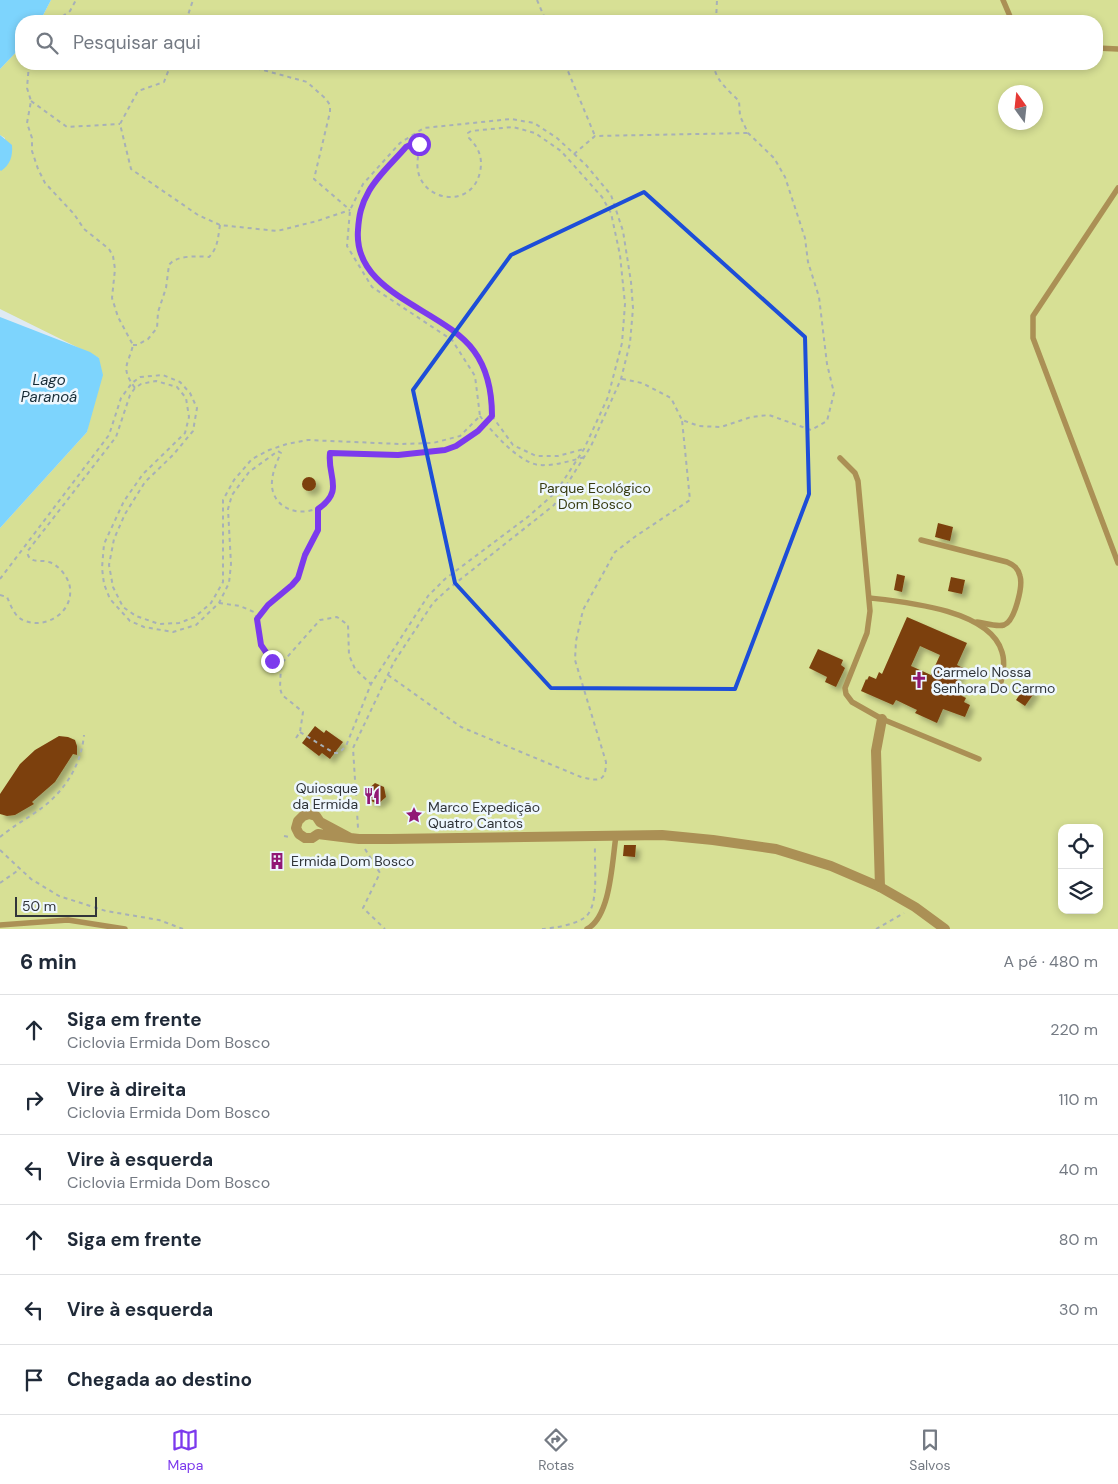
<!DOCTYPE html>
<html lang="pt">
<head>
<meta charset="utf-8">
<style>
	body { margin:0; font-family:"DM Sans",sans-serif; background:#f6f6f7; color:#1f2937 }
	.controls { position:absolute; right:15px; bottom:15px; display:grid; overflow:hidden; border-radius:10px; box-shadow:0 2px 8px #0003 }
	.controls button { width:45px; height:45px; display:grid; place-items:center; padding:0; border:0; border-bottom:1px solid #e0e1e3; background:#fff; color:#1f2937; font:25px sans-serif }
	.compass { position:absolute; left:998px; top:85px; width:45px; height:45px; border-radius:50%; background:#fff; box-shadow:0 2px 8px #0003; rotate:345deg }
	.scale { position:absolute; left:15px; bottom:12px; width:82px; box-sizing:border-box; padding-left:5px; border:2px solid #313539; border-top:0; font-size:14px; line-height:18px; white-space:nowrap; color:#313539; -webkit-text-stroke:4px #eef7fe; paint-order:stroke }
	.stop { position:absolute; width:15px; height:15px; margin:-11px; border:4px solid #7c3aed; border-radius:50%; background:#fff }
	.stop.end { background:#7c3aed; border-color:#fff; box-shadow:0 1px 5px #0008 }
	.list { margin:0; padding:0; list-style:none }
	h2 { display:flex; justify-content:space-between; align-items:center; height:65px; margin:0; padding:0 20px; font-size:21px }
	h2 small { font-size:16px; font-weight:400; color:#747a83 }
	.list li { display:grid; grid-template-columns:32px 1fr auto; gap:15px; align-items:center; box-sizing:border-box; height:70px; padding:0 20px; border-top:1px solid #e0e1e3 }
	.list b { display:block; font-size:19px; white-space:nowrap }
	.list p { margin:0; font-size:16px; white-space:nowrap; color:#747a83 }
	.list em { font-size:16px; font-style:normal; color:#747a83 }
	.icon { flex:none; width:28px; height:28px; fill:none; stroke:currentColor; stroke-width:2; stroke-linecap:round; stroke-linejoin:round }
	.map { position:relative; flex:none; width:1118px; height:929px; overflow:hidden }
	.search { position:absolute; background:#fff; box-shadow:0 2px 8px #0003; left:15px; right:15px; top:15px; height:55px; display:flex; align-items:center; gap:12px; box-sizing:border-box; padding:0 18px; border-radius:20px; color:#747a83; font-size:19px }
	.sheet { height:485px; background:#fff }
	nav { display:flex; justify-content:space-around; align-items:center; box-sizing:border-box; height:70px; border-top:1px solid #e0e1e3; background:#fff; font-size:14px; color:#747a83 }
	nav a { display:grid; justify-items:center; gap:2px }
	nav .on { color:#7c3aed }
	.map>svg:first-child { display:block }
	.green { fill:#d7e095; fill-rule:evenodd }
	.water { fill:#7dd4fd }
	.building { fill:#7b400c; fill-rule:evenodd; filter:url(#shadow) }
	.lines { fill:none; stroke-linecap:round; stroke-linejoin:round }
	.path { stroke:#a7b0b7; stroke-width:2; stroke-dasharray:4 4; stroke-linecap:butt }
	.lane { stroke:#ab9055; stroke-width:5.5 }
	.street { stroke:#ab9055; stroke-width:10 }
	.route { stroke:#7c3aed; stroke-width:6 }
	.marked { fill:none; stroke:#1d4ed8; stroke-width:4; stroke-linejoin:round }
	.labels { text-anchor:middle; stroke-width:5; stroke-linejoin:round; paint-order:stroke }
	.park-label { font-size:14px; fill:#373b10; stroke:#eef7fe }
	.poi-label { font-size:14px; fill:#313539; stroke:#eef7fe; text-anchor:start }
	.water-label { font-size:15px; font-style:italic; fill:#182c36; stroke:#eef7fe }
</style>
</head>
<body>
<div class="map">
<svg width="1118" height="929" viewBox="0 0 1118 929">
	<defs>
		<filter id="shadow"><feDropShadow dx="4.5" dy="4.5" stdDeviation="2.5" flood-color="#0004"/></filter>
	</defs>
	<rect width="100%" height="100%" fill="#dfeaf3"/>
	<path class="green" d="M51 0H1118V929H0V528L87 432 99 358 0 309V170H1L5 138 0 135V69L21 47V64H1097V21H40ZM1006 92H1036V122H1006ZM1062 828H1099V910H1062Z"/>
	<g class="water">
		<polygon points="0,0 51,0 40,21 21,21 21,47 0,69"/>
		<path d="M0 135 12 145C13 156 10 165 1 171L0 170Z"/>
		<polygon points="0,317 90,352 99,358 103,375 87,432 0,528"/>
	</g>
	<g class="building">
		<circle cx="309" cy="484" r="7"/>
		<polygon points="938,523 953,527 950,541 935,537"/>
		<polygon points="897,574 905,576 902,592 894,590"/>
		<polygon points="951,577 965,580 962,594 948,591"/>
		<path d="M907 617 967 643 957 665 963 668 956 684 962 687 958 694 966 698 964 702 970 705 965 717 943 709 937 723 915 713 917 710 896 700 893 705 861 691 866 679 867 680 869 676 876 679 879 672 882 674ZM920 646 940 655 931 675 911 666Z"/>
		<polygon points="818,649 843,660 841,665 845,668 836,687 825,682 827,677 809,668"/>
		<polygon points="1026,685 1035,692 1025,706 1016,700"/>
		<polygon points="315,726 324,733 326,730 343,742 330,759 322,753 319,756 302,743"/>
		<polygon points="59,736 68,737 75,740 77,746 77,755 73,754 55,782 32,802 34,804 15,815 7,816 0,814 0,794 20,764 35,750"/>
		<polygon points="375,783 384,787 386,797 378,804 369,800 367,790"/>
		<polygon points="624,845 636,845 635,857 623,856"/>
	</g>
	<g class="lines">
		<g class="path">
			<polyline points="537,0 546,21"/>
			<polyline points="56,21 70,11 76,0"/>
			<polyline points="186,21 193,0"/>
			<polyline points="716,21 717,0"/>
			<path d="M29 64 27 88 31 101 27 123 32 138V151L38 169 45 183 74 214 84 229 109 249 113 256 115 269 112 298 118 317 133 345C128 366 120 367 135 388"/>
			<polyline points="171,64 164,82 138,91 120,124 131,169 198,215 220,225 277,231 317,221 350,210"/>
			<polyline points="241,64 307,82 326,99 330,105 330,112 314,179 350,210"/>
			<polyline points="565,64 595,136"/>
			<polyline points="31,101 67,127 120,124"/>
			<polyline points="574,154 595,136 748,133"/>
			<path d="M133 345H137L148 339 157 328 158 312 166 288 169 265C176 255 198 256 209 257 218 248 218 237 220 225"/>
			<path d="M622 379 642 383 671 398 682 420 699 426 721 427 751 417 769 415 811 430 827 421 834 393 827 364 819 297 808 262 805 238 785 177 774 158 748 133 740 116 739 101C729 91 714 79 714 64"/>
			<path d="M480 416C491 431 519 463 539 465 554 466 570 461 585 457"/>
			<polyline points="492,416 513,445 536,456 558,456 584,449"/>
			<polyline points="0,579 109,435 121,398 132,383 140,377 163,375 180,382 190,393 197,408 193,431 173,455 145,482 125,514 114,539 109,565 113,587 123,607 136,616 159,624 179,623 195,617 211,603 223,582 223,500 234,480 252,459 269,450 287,444 308,440 400,444 433,443 460,436 480,416 475,376 452,340 372,287 347,246 350,210 363,184 400,143 424,128 511,119 534,123 557,138 586,165 611,195 623,231 631,282 633,308 630,343 621,379 591,446 554,505 447,590 433,603 394,662 353,748 358,828"/>
			<path d="M0 595 7 597C11 606 15 618 25 621 47 629 73 612 70 588 69 578 59 565 49 562 40 559 30 565 27 552L116 437 130 395 135 388 141 384 156 381 177 387 186 398 189 417 185 433 143 474 124 501 104 544 102 568 104 584 110 599 130 621 144 627 173 632 196 625 219 603 229 583 231 564 228 509 232 495 249 472 278 451 281 453C276 463 271 476 272 487 276 518 322 520 333 491 337 480 328 464 330 453L333 452C355 457 437 456 457 446 471 438 481 428 492 416 492 393 488 370 474 351 443 308 353 295 358 230 359 215 361 204 369 191 378 175 394 161 406 147L414 143 419 144 421 147C401 197 470 217 480 172 483 158 479 148 469 138L468 133 471 131 513 127 535 133 561 151 602 197 611 213 620 255 625 304 622 343 608 397 584 449 556 492 529 516 445 579 428 596 371 684 346 746 339 753H334L300 732"/>
			<polyline points="219,603 240,606 254,612 257,618 261,645 272,661 281,664"/>
			<polyline points="257,619 268,605 292,585 298,578 305,555 318,530 317,509"/>
			<path d="M388 675 461 727 581 777C598 781 606 783 606 762L575 660 576 641 583 610 615 552 636 536 690 500 682 420"/>
			<polyline points="296,738 300,732 303,712 282,695 280,688 281,664 320,620 337,617 348,625 349,655 355,669 371,684"/>
			<polyline points="284,836 290,837"/>
			<path d="M0 837C12 827 26 819 39 810 64 792 81 766 84 735"/>
			<polyline points="365,849 380,873 363,908 385,929"/>
			<polyline points="0,850 31,879 59,896 106,911 159,920 183,929"/>
			<polyline points="0,883 20,869"/>
			<path d="M542 929C554 928 574 925 584 918 600 908 594 865 595 847"/>
			<polyline points="876,929 904,913"/>
		</g>
		<g class="lane">
			<polyline points="1003,0 1012,21"/>
			<polyline points="1097,48 1118,49"/>
			<polyline points="1118,188 1033,316 1033,338 1118,563"/>
			<polyline points="840,458 855,473 858,481 870,611 867,633 845,688 846,694 852,702 882,719 979,759"/>
			<path d="M921 540 1007 562C1014 565 1018 568 1020 576 1023 586 1015 621 1004 625 996 627 985 623 977 622"/>
			<path d="M870 598C906 602 990 610 1002 652 1006 665 1002 678 999 690"/>
			<polyline points="0,925 68,920 125,929"/>
			<path d="M587 929C611 916 612 861 616 836"/>
		</g>
		<g class="street">
			<polyline points="350,838 320,822 316,816 309,814 303,816 298,821 296,828 299,834 305,838 312,838 318,834 350,838 359,839 390,839 662,835 713,840 776,849 831,866 880,887 915,907 945,929"/>
			<polyline points="880,887 876,751 882,719"/>
		</g>
	</g>
	<g class="lines">
		<path class="route" d="M272 661 261 645 257 619 268 605 292 585 298 578 305 555 318 530V509C345 490 327 477 330 453L398 455 445 450 456 446 478 431 492 416C492 393 488 370 474 351 443 308 353 295 358 230 359 215 361 205 369 191 378 175 394 161 406 147L414 143 419 144"/>
	</g>
	<path class="marked" d="M644 192 805 337 809 494 735 689 551 688 455 583 413 390 511 255Z"/>
	<defs>
		<g id="church-bare" transform="scale(1.35)"><path d="M-1.2-6h2.4v3.5h3.3v2.4h-3.3V6h-2.4V-.1h-3.3v-2.4h3.3Z" fill="#911875" stroke="#eef7fe" stroke-width="2.5" paint-order="stroke"/></g>
		<g id="restaurant-bare" transform="scale(1.35)"><path d="M-5-6h1v4h1v-4h1v4h1v-4h1v5L-1.5 .5V6h-2V.5L-5-1ZM5-6V6H3V1.5H1.5Q1.5-4 5-6Z" fill="#911875" stroke="#eef7fe" stroke-width="2.5" paint-order="stroke"/></g>
		<g id="sight-bare" transform="scale(1.35)"><path d="M0-6L1.8-2.2L6-1.7L2.9 1.2L3.7 5.4L0 3.3L-3.7 5.4L-2.9 1.2L-6-1.7L-1.8-2.2Z" fill="#911875" stroke="#eef7fe" stroke-width="2.5" paint-order="stroke"/></g>
		<g id="building-bare" transform="scale(1.35)"><path d="M-4-6H4V6H1V3H-1V6H-4ZM-2.5-4.3h1.7v1.8h-1.7ZM.8-4.3h1.7v1.8H.8ZM-2.5-1h1.7V.8h-1.7ZM.8-1h1.7V.8H.8Z" fill="#911875" stroke="#eef7fe" stroke-width="2.5" paint-order="stroke"/></g>
	</defs>
	<g fill-rule="evenodd">
		<use href="#church-bare" x="919" y="680"/>
		<use href="#restaurant-bare" x="372" y="796"/>
		<use href="#sight-bare" x="414" y="815"/>
		<use href="#building-bare" x="277" y="861"/>
	</g>
	<g class="labels">
		<g class="park-label">
			<text x="595" y="493">Parque Ecológico<tspan x="595" dy="16">Dom Bosco</tspan></text>
		</g>
		<g class="poi-label">
			<text x="933" y="677">Carmelo Nossa<tspan x="933" dy="16">Senhora Do Carmo</tspan></text>
			<text x="358" y="793" text-anchor="end">Quiosque<tspan x="358" dy="16">da Ermida</tspan></text>
			<text x="428" y="812">Marco Expedição<tspan x="428" dy="16">Quatro Cantos</tspan></text>
			<text x="291" y="866">Ermida Dom Bosco</text>
		</g>
		<g class="water-label">
			<text x="49" y="385">Lago<tspan x="49" dy="17">Paranoá</tspan></text>
		</g>
	</g>
</svg>
<div class="controls">
<button><svg class="icon" aria-label="locate" viewBox="0 0 24 24"><circle cx="12" cy="12" r="6"/><path d="M12 2v4M12 18v4M2 12h4M18 12h4"/></svg></button>
<button><svg class="icon" aria-label="layers" viewBox="0 0 24 24"><path d="M12 4l9 5-9 5-9-5zM3 14l9 5 9-5"/></svg></button>
</div>
<svg class="compass" viewBox="-18 -18 36 36"><path d="M0-13l5 13h-10z" fill="#e53935"/><path d="M0 13l5-13h-10z" fill="#747a83"/></svg>
<div class="scale">50 m</div>
<div class="stop" style="left:419px;top:144px"></div>
<div class="stop end" style="left:272px;top:661px"></div>
<div class="search"><svg class="icon" aria-label="search" viewBox="0 0 24 24"><circle cx="10" cy="10" r="6"/><path d="M15 15l6 6"/></svg>Pesquisar aqui</div>
</div>
<section class="sheet">
<h2>6 min<small>A pé · 480 m</small></h2>
<ul class="list">
<li><svg class="icon" aria-label="ahead" viewBox="0 0 24 24"><path d="M12 20V5M6 11l6-6 6 6"/></svg><div><b>Siga em frente</b><p>Ciclovia Ermida Dom Bosco</p></div><em>220 m</em></li>
<li><svg class="icon" aria-label="right" viewBox="0 0 24 24"><path d="M7 20v-9h11M14 6l5 5-5 5"/></svg><div><b>Vire à direita</b><p>Ciclovia Ermida Dom Bosco</p></div><em>110 m</em></li>
<li><svg class="icon" aria-label="left" viewBox="0 0 24 24"><path d="M17 20v-9H6M10 6l-5 5 5 5"/></svg><div><b>Vire à esquerda</b><p>Ciclovia Ermida Dom Bosco</p></div><em>40 m</em></li>
<li><svg class="icon" aria-label="ahead" viewBox="0 0 24 24"><path d="M12 20V5M6 11l6-6 6 6"/></svg><div><b>Siga em frente</b></div><em>80 m</em></li>
<li><svg class="icon" aria-label="left" viewBox="0 0 24 24"><path d="M17 20v-9H6M10 6l-5 5 5 5"/></svg><div><b>Vire à esquerda</b></div><em>30 m</em></li>
<li><svg class="icon" aria-label="arrive" viewBox="0 0 24 24"><path d="M6 21V4h12l-3 4 3 4H6"/></svg><div><b>Chegada ao destino</b></div></li>
</ul>
</section>
<nav>
<a class="on"><svg class="icon" aria-label="map" viewBox="0 0 24 24"><path d="M3 6l6-2 6 2 6-2v14l-6 2-6-2-6 2zM9 4v14M15 6v14"/></svg>Mapa</a>
<a><svg class="icon" aria-label="directions" viewBox="0 0 24 24"><path d="M12 3l9 9-9 9-9-9zM9 14v-3h6M13 9l2 2-2 2"/></svg>Rotas</a>
<a><svg class="icon" aria-label="saved" viewBox="0 0 24 24"><path d="M7 4h10v16l-5-4-5 4z"/></svg>Salvos</a>
</nav>
</body>
</html>
